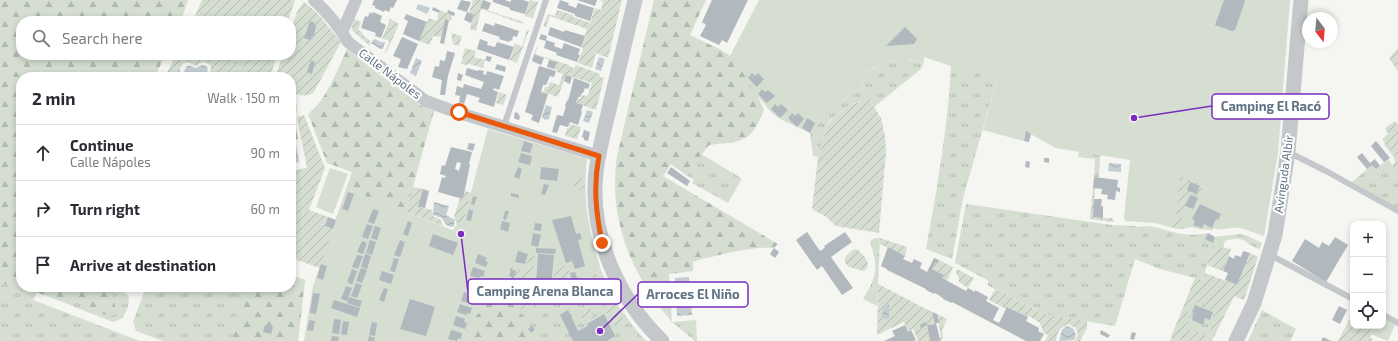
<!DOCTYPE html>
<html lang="en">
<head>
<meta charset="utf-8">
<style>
	body { margin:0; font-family:"Exo 2",sans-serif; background:#f7f7f7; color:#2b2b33 }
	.controls { position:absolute; right:12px; bottom:12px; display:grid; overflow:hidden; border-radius:8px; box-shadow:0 2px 6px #0003 }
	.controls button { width:36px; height:36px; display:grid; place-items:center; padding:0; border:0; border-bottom:1px solid #e1e1e2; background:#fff; color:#2b2b33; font:20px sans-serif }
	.compass { position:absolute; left:1302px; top:12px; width:36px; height:36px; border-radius:50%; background:#fff; box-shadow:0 2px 6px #0003; rotate:164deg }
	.stop { position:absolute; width:12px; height:12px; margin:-9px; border:3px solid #ea580c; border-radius:50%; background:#fff }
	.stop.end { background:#ea580c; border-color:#fff; box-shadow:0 1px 4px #0008 }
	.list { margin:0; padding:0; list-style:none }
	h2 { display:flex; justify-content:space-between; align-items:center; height:52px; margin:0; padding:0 16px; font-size:17px }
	h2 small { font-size:13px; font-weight:400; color:#7c7c81 }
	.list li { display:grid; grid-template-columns:26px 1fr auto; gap:12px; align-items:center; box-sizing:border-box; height:56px; padding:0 16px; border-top:1px solid #e1e1e2 }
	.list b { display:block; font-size:15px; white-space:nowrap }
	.list p { margin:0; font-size:13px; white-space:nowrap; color:#7c7c81 }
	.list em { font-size:13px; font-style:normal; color:#7c7c81 }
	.icon { flex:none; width:22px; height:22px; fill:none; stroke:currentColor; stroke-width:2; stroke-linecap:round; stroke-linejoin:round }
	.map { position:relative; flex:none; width:1398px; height:341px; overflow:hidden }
	.search { position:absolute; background:#fff; box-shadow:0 2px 6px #0003; left:16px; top:16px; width:280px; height:44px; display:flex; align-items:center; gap:10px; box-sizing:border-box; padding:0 14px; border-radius:16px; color:#7c7c81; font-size:15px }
	.panel { position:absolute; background:#fff; box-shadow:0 2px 6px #0003; left:16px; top:72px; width:280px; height:220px; border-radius:16px }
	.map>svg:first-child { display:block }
	.grass { fill:url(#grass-tufts) }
	.forest { fill:url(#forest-firs) }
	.park { fill:#d5ded1 }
	.garden { fill:url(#garden-furrows) }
	.water { fill:url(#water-waves) }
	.building { fill:#b1b9be; fill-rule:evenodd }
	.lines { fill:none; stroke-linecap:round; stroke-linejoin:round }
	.service { stroke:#c4c8cb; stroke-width:6 }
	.minor { stroke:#c4c8cb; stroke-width:12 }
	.tertiary { stroke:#c4c8cb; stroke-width:15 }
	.route { stroke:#ea580c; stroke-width:5 }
	.labels { text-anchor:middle; stroke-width:4; stroke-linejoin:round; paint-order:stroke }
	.street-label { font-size:12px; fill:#617485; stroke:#fff }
	.leader { fill:none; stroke:#7b2cbf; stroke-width:1.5 }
	.callout-dot { fill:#7b2cbf; stroke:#fff; stroke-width:1.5 }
	.callout { fill:#fff; stroke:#7b2cbf; stroke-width:1.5 }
	.callout-label { font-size:13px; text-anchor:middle; font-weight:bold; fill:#617485 }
</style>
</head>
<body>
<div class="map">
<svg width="1398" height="341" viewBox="0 0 1398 341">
	<defs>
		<pattern id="grass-tufts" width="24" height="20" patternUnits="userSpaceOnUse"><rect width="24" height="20" fill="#d5ded1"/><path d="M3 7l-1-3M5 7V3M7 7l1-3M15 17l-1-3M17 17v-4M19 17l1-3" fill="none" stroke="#b0b9af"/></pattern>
		<pattern id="forest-firs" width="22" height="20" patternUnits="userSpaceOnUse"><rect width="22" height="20" fill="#d5ded1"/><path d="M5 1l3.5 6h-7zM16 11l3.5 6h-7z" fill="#b0b9af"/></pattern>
		<pattern id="garden-furrows" width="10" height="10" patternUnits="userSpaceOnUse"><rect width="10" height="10" fill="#d5ded1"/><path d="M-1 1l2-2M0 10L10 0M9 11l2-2" fill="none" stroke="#b0b9af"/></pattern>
		<pattern id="water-waves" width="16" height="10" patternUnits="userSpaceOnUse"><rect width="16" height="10" fill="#c3cdd2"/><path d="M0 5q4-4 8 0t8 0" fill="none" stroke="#a2abb0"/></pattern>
	</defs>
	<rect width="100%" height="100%" fill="#f5f5f1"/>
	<g class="grass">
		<polygon points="900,59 907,59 924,62 921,69 874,107 869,99 847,106 828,122 818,157 813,156 810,133 827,111 864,85 859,75 885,63"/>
		<path d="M951 66 999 72 963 198 952 259 926 249C937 188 948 127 951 66Z"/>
		<polygon points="1079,151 1100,155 1099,178 1094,177 1095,159 1078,157"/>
		<polygon points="701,154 741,178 741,180 728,203 692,183 694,180 686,175"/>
		<polygon points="1388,159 1398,173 1398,208 1352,182 1372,165 1376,169"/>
		<path d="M966 204 1112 225 1135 226 1138 227C1152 223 1167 232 1182 234 1190 235 1200 235 1208 233L1213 242 1215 237 1239 234 1248 236 1262 243 1260 249C1244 246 1248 234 1225 241L1223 248 1213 246 1202 281 1234 296 1212 341H1170L1195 278 1160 269 1135 259 1115 326 1044 314 987 285 989 281 955 263Z"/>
		<path d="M875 238H880L877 306 863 299C878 275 878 268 870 241Z"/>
		<polygon points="601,270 615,302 634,328 646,341 535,341 529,332 519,310 541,304 553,294 585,281"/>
		<polygon points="291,275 305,280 298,341 163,341 136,331 133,322 146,287 291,287"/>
		<polygon points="0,281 33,300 140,341 0,341"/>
		<path d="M40 287H115L128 295C131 303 126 311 123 318L113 322 37 292Z"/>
		<polygon points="1262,310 1296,329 1290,341 1248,341"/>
		<polygon points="696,320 697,341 695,341 672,322"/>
	</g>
	<g class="forest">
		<polygon points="0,0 188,0 181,21 21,21 21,55 165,55 155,77 21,77 21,287 40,287 33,300 0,281"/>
		<path d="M654 0H706L690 35C703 42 718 47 729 55 740 63 759 97 764 110 750 144 743 141 709 145L686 175 671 164 663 176 778 244 774 248C750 246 722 255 698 260L693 262V271L669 274 672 322C631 275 608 219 617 156Z"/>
		<path d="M347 49 376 72 422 106 434 111 406 212 346 189 352 172 327 163 308 114C326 101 338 69 347 49Z"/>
		<polygon points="238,55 277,55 270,77 220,77"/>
		<path d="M1386 139 1398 146V180C1391 171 1397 170 1395 161 1394 155 1387 149 1384 144Z"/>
		<polygon points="291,275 305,280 298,341 236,341 230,330 239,319 239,298 235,287 291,287"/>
		<path d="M54 287H91L110 290 113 295 116 313 111 316C100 314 92 309 82 304 74 301 65 299 57 297L53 290Z"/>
		<polygon points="499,296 516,301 529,332 535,341 469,341 475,317 492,298"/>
	</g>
	<g class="park">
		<path d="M759 0H1290L1278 153 1264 236C1256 234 1247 229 1239 228 1230 226 1223 232 1214 228L1213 230 1199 229 1191 227 1183 229H1177L1155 223 1125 221 1124 217 1130 160 1056 148 1027 132 1024 141 983 130 999 72 951 66 924 57V62C918 61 913 59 908 59 891 58 873 68 859 75L864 85 827 111 810 133 782 120 772 113 755 93 743 72 730 56Z"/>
		<path d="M488 129 587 159C582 201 589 230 601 270L585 281 553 294 541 304 519 310 516 301 499 296 492 298 475 317 469 341H304L313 286 346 189 460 233Z"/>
		<polygon points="330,168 348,174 333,214 316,207"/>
		<polygon points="1383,318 1395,325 1388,341 1371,334 1375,326 1383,326"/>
	</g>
	<g class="garden">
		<polygon points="202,0 295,0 288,21 193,21"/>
		<polygon points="471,0 483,0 480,8 523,22 523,24 481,9 476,31 470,29 473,15 469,13 473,1"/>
		<polygon points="530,0 538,2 533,18 525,16"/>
		<polygon points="600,0 622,0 608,58 596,53 592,68 578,63 583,49 581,47 587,29 550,16 546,27 543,26 548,14 555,16 557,10 573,15 573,17 590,23 595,8 601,10 603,2"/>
		<path d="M304 2 318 14 341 42 314 92C306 98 300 95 291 92V77H275L283 55H291C291 36 291 16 304 2Z"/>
		<polygon points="439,10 452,15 451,20 445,19 441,37 433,36 430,45 419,41 429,18 437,21"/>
		<polygon points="354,19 361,22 358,30 362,32 363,35 370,41 370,46 353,31 351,27"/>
		<polygon points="390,19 399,24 386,53 385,52 389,42 388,40 382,39"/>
		<polygon points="527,30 529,30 517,63 510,60 515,44 522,46"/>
		<polygon points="451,33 462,36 459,46 453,44"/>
		<polygon points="537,46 538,46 535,54 569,65 569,66 574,68 576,65 600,74 600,77 604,78 596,110 576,103 578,98 581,99 582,95 586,96 588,95 592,83 566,75 558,97 543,92 545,87 548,87 550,82 559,85 563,74 557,72 557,70 554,69 556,62 534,54"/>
		<polygon points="465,48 476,51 474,57 485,60 483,68 469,64 467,65 461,64"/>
		<polygon points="1398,48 1398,71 1389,58"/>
		<polygon points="176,55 240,55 233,77 205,77 208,76 211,70 210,65 206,62 202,62 196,66 188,62 184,63 180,68 180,77 165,77"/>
		<polygon points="248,55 277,55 270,77 239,77"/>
		<polygon points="499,92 507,95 503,105 496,103"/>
		<polygon points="291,95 295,97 297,109 296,114 291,113"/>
		<polygon points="869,99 881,118 885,136 886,152 879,233 836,226 825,216 812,209 818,157 828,123 847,106"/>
		<polygon points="304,115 325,168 309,210 328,217 325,226 333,229 320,268 291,258 291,171 307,168 297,117"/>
		<polygon points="1395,121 1398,125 1398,173 1392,165 1398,160 1382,139 1388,134 1385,128"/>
		<polygon points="570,124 581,127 577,139 565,136 567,128 569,128"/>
		<polygon points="1180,176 1203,185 1198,198 1190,195 1183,216 1183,229 1171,227 1176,217"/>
		<polygon points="575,178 585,179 585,189 576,190 574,188"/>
		<polygon points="413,187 423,189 418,207 432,210 433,216 441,220 443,226 406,212"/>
		<polygon points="1093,188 1095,188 1094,199 1103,218 1112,218 1114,221 1113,222 1090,219"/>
		<polygon points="465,191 471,193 460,233 453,230 457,224 454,217 460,198 463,199"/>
		<polygon points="880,238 907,247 905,256 880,244"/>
		<polygon points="1213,246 1231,249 1223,271 1207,265"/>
		<path d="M856 249 858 250C864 256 873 264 864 271 862 270 850 268 848 266 840 260 849 251 856 249Z"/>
		<polygon points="530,252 534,252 531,296 541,297 541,304 519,310 516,301 501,296 511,267 525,271"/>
		<polygon points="1250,253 1258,257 1244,300 1234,296 1216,332 1210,329 1217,312 1192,301 1187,312 1191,314 1186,327 1207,336 1205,341 1182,341 1171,337 1195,278 1202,281 1205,273 1237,285"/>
		<polygon points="939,260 953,267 947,281 942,278 944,275 932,269 935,263 937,264"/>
		<polygon points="567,265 573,286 554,294 553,291 555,268"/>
		<polygon points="957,269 974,278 968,288 959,282 959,278 957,275 956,272"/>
		<polygon points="878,284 932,312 935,324 927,325 930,341 918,341 913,329 908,331 904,322 877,335"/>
		<path d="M995 289 1044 314 1087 321V328L1080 341H1075L1078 334 1076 328 1068 324C1060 327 1057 332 1056 341H1045L1048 335 1043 332 1040 323 1029 316 1028 317 1008 307 1006 309 989 300Z"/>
		<polygon points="607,301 611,301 613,303 615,302 644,340 615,304 624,320 615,326 601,304"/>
		<path d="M589 306 594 317 585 322C581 317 580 314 583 308Z"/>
		<polygon points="1353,313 1353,326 1375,326 1370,338 1373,339 1372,341 1338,341"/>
		<polygon points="937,314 947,319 942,330 943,337 941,341 938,341 941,337"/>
	</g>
	<g class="water">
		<polygon points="418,4 430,8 427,14 416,9"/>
		<polygon points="375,39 381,42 385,42 383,49 380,49 371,43 373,40"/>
		<polygon points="599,57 605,59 601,71 595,69"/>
		<polygon points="416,58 422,61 416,76 410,73"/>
		<path d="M202 65 206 66 208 68 207 73C201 78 194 77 186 77L184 71 187 66H191L196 68Z"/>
		<polygon points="546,105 552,107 549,119 545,120 542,117"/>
		<polygon points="587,110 593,112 589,123 583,121"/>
		<polygon points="296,145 299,162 291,164 291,146"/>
		<polygon points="1109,163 1121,164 1121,172 1108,171"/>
		<polygon points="434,202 449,206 446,215 455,220 454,226 452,227 446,225 442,218 433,215"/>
		<polygon points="689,277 692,315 677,316 675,278"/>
		<polygon points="883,305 889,305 889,318 886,319 882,317"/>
		<path d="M1066 326C1073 327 1074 329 1076 335L1074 340 1059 341 1062 330Z"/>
	</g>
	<g class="building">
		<polygon points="374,0 397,0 393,8 391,7 389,12 385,10 384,12 375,8 375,6 372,5"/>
		<polygon points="461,0 471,2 467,12 474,15 471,23 464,20 467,12 457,9"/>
		<polygon points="483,0 491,3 488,10 480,8"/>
		<polygon points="493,0 505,0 511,2 511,0 523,0 529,2 525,14 510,10 510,8 493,2"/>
		<polygon points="560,0 569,3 568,5 576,8 578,3 594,8 590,21 575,16 575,14 557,8"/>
		<polygon points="577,0 597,0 595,6"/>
		<polygon points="712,0 748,0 727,43 722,40 719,45 700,36 706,25 702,22"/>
		<polygon points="1224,0 1244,0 1245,1 1235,30 1232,31 1215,25"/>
		<polygon points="433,7 439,10 439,13 432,10"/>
		<polygon points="448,10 455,13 454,16 447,13"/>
		<polygon points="370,12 372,14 373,12 382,16 380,22 386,25 381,38 375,36 376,33 361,28 365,16 368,17"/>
		<polygon points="406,14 427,22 419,41 403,34 408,21 404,19"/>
		<polygon points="445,19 449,20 444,44 440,43"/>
		<polygon points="310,21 315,23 314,25 316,26 314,36 312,36 310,40 304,38"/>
		<polygon points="485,23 494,26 495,23 519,31 517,37 513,36 512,41 510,40 509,42 499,39 500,37 482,31"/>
		<polygon points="550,27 564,32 565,30 585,36 581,47 548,35"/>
		<polygon points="905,27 917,39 914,44 886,46"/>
		<polygon points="541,34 547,36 546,41 539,39"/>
		<polygon points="402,37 418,44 407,69 398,67 401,59 393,56"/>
		<polygon points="480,39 488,42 487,45 495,47 497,42 514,47 509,60 477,49"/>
		<polygon points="546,40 555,43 554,46 562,49 564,43 580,49 578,55 580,55 577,62 556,55 557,53 544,48"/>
		<polygon points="447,51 455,53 448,76 445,95 440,95 442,80 432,77 435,66 439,67 440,60 445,61"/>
		<polygon points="534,54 544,58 541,65 532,61"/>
		<polygon points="487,56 492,57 490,62 485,60"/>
		<polygon points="311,60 315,62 312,74 307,72"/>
		<polygon points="549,60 557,62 554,69 547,67"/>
		<polygon points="497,64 506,67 505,72 495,69"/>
		<polygon points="539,66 556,71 554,77 550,76 546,85 543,85 541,92 548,94 539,123 531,120 533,115 525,112"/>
		<polygon points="467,68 478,71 478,70 484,71 483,74 486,75 487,71 504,76 499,90 494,88 493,90 498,92 494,107 478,102 480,98 467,94 464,104 459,102 460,96 455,95 457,86 463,88 464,84 481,89 484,82 465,75"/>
		<polygon points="458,73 463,75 461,81 457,80"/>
		<polygon points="752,73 755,76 758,73 764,79 757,87 748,78"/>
		<polygon points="566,75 572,77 570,84 564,81"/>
		<polygon points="574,78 590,84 588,89 585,88 583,93 582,93 580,97 578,97 576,103 583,105 581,111 582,112 578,125 570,122 568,127 560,125 557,133 552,132 557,115 563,116 566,106 565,106 567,100 568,101"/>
		<polygon points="762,89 765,92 768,90 775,96 767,103 758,94"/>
		<polygon points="775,104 778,107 781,104 788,110 780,118 771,109"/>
		<polygon points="515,112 518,113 520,117 519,120 515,119 514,117"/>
		<polygon points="792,113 795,116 798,113 804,119 797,127 788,118"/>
		<polygon points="291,114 293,114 298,139 291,140"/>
		<polygon points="807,118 815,123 810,133 802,128"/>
		<polygon points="584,130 590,132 588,141 584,140 584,138 582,137"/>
		<polygon points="1026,131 1031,134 1029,142 1024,141"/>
		<polygon points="524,141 533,144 530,153 521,151"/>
		<polygon points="1376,141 1390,158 1384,162 1371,146"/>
		<polygon points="469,143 475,144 473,151 467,149"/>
		<path d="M451 147 472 152 469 164 470 165 463 199 438 192 442 177 445 178 446 176 440 174 442 165 445 166ZM457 162 461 163 459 171 455 169Z"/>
		<polygon points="521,153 532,156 530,165 518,162"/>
		<polygon points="1362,153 1370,163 1375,159 1380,166 1376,169 1372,165 1367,169 1357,157"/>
		<polygon points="1044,158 1049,158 1049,163 1044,162"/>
		<polygon points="1026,161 1030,162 1029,168 1025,167"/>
		<polygon points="518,167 522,169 519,179 514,177"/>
		<polygon points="541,167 559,169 557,181 540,179"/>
		<polygon points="671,167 690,181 687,186 667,173"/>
		<polygon points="1094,177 1118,180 1117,187 1120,188 1120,192 1116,191 1115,200 1107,199 1108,195 1101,194 1102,189 1093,188"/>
		<polygon points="1190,182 1200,186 1196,194 1187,190"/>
		<polygon points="544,184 549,185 545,195 541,194"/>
		<polygon points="423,189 429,191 425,208 418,207"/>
		<polygon points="348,192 354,194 348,211 342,209"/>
		<polygon points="511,193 519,195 519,198 511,196"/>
		<polygon points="1190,195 1198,198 1193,209 1185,206"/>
		<polygon points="473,196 477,197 474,205 471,204"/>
		<polygon points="1094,199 1102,199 1101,206 1103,206 1103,218 1093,217"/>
		<polygon points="1200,204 1221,214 1218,220 1216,219 1212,228 1204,224 1202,228 1193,225 1195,221 1192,219"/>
		<polygon points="373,209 379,211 374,224 368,222"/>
		<polygon points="469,209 473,211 471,221 466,220"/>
		<polygon points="505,211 509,211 506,220 503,219"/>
		<polygon points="571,216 576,234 580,233 582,239 578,240 585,266 575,269 572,261 566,263 552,220"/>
		<polygon points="328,217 336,220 333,229 325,226"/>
		<polygon points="408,221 412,223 408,236 403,234"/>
		<polygon points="502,221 510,223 508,232 500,229"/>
		<polygon points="535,223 542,224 541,231 534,230"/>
		<polygon points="367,224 373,226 368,239 362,237"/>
		<polygon points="375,226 381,228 377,240 371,238"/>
		<polygon points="807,232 820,251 825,248 824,246 845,232 852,242 831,257 853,288 842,295 822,266 817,270 796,240"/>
		<polygon points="533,233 541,235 538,247 531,245"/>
		<polygon points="1208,233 1215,237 1213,243 1205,239"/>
		<polygon points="433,234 458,243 453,255 429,246"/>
		<polygon points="1335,237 1348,245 1326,282 1292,261 1305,239 1319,248 1322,242 1329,246"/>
		<polygon points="370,240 376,242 372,255 366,253"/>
		<polygon points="400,240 405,242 400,257 394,255"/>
		<polygon points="362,241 367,243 363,254 357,252"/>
		<polygon points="888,247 905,256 903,259 912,263 914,259 922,263 920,268 927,272 934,258 939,260 937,264 935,263 932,269 944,275 942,278 966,291 968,288 975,292 975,290 988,297 986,301 999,308 993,320 999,323 1007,307 1028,317 1026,321 1039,328 1038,331 1044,334 1040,341 1026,341 952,302 952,303 943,299 943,298 935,293 934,294 926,290 926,289 887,270 887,269 881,266"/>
		<polygon points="536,248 556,249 555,254 536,253"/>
		<polygon points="774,248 779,252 775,258 770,254"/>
		<polygon points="518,251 528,254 525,264 515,262"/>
		<polygon points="1243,251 1250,253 1237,285 1225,280 1228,273 1223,271 1229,256 1234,259 1235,255 1241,257"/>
		<polygon points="365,254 371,256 367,269 361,267"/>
		<polygon points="478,254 487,258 485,261 488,262 486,267 475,263"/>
		<polygon points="538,254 554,255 551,285 553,285 552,290 547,290 547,296 533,294 533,284 536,284"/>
		<polygon points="357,255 363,256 358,269 352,267"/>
		<polygon points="394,258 399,259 395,272 390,271"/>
		<polygon points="321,264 327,266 323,280 317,278"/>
		<polygon points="473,267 485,271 483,277 480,276 479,278 470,276"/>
		<polygon points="361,268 367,270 362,283 356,281"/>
		<polygon points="352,269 357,271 352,285 347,282"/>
		<polygon points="511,269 516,271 514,278 509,276"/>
		<polygon points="382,271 394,275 391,284 379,280"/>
		<polygon points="575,272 579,284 573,286 570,273"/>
		<polygon points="469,279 480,283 479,289 476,288 475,290 466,288"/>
		<polygon points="356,283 362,285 357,298 351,296"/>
		<polygon points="346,286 352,288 347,301 341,299"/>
		<polygon points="40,287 43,287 42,290 45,291 43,295 37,292"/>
		<polygon points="384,288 388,289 384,302 379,300"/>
		<polygon points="464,292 473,295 472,298 475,299 473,305 461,301"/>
		<polygon points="313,293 320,294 316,314 310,313"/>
		<polygon points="349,297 362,301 360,307 347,303"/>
		<polygon points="410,299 435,307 426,336 400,329"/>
		<polygon points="334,300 360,308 357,317 331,308"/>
		<polygon points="460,304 472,308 470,314 467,313 466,315 457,312"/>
		<polygon points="1195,305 1213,312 1210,320 1205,318 1203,325 1192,320 1194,313 1192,312"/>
		<polygon points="1339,306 1347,310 1340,324 1332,320"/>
		<polygon points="568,310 578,331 588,326 587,324 604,314 615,336 607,341 573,341 560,315"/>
		<polygon points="932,312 937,314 939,323 936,323 940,339 938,341 930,341 927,325 935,324"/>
		<polygon points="456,316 465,319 464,322 467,323 465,329 453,325"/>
		<polygon points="334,319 341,320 339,334 332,333"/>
		<polygon points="309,320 315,321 313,331 307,330"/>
		<polygon points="343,321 349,322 347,335 341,334"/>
		<polygon points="372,322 377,323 375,336 369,335"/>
		<polygon points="925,322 927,325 921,328 920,325"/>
		<polygon points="265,325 273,327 271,334 263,332"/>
		<polygon points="905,325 908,332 911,330 916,340 913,341 884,341 895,336 892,331"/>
		<polygon points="532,326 535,330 531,333 528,329"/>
		<polygon points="451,330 462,333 461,339 458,338 457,341 448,339"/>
		<polygon points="1101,330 1110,335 1108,338 1100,334"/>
		<polygon points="1132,332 1136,333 1134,340 1130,339"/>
		<polygon points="332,336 339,337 338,341 331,341"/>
		<polygon points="369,336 375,338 374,341 368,341"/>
		<polygon points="1323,337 1331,341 1321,341"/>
	</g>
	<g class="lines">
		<g class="service">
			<polyline points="504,126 546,0"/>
			<polyline points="1288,152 1326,171 1398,211"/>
			<polyline points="1274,257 1353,299"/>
			<polyline points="1383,315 1398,323"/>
		</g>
		<g class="minor">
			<path d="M314 0C327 12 339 26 348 42L426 101 456 112 599 156"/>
			<polyline points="342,32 356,0"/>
		</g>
		<g class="tertiary">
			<path d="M635 0C627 33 619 67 611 101 606 124 599 148 596 172 589 235 618 298 662 341"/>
			<polyline points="1236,341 1254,303 1275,235 1288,152 1301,0"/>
		</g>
	</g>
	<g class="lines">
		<path class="route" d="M459 112 599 156C593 187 596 212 602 243"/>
	</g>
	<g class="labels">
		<g class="street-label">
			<text transform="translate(390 74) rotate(37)" y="4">Calle Nápoles</text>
			<text transform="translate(1284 174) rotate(-82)" y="4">Avinguda Albir</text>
		</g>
	</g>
	<path class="leader" d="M1134 118L1212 106M461 234L468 292M600 331L638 294"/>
	<g class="callout-dot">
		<circle cx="1134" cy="118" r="4"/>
		<circle cx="461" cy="234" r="4"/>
		<circle cx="600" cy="331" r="4"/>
	</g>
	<g class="callout">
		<rect x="1212" y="94" width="117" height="25" rx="4"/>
		<rect x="468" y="279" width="153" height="25" rx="4"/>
		<rect x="638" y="282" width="110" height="25" rx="4"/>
	</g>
	<g class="callout-label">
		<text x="1271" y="111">Camping El Racó</text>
		<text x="545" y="296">Camping Arena Blanca</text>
		<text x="693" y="299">Arroces El Niño</text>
	</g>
</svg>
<div class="controls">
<button>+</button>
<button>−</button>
<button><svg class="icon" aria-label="locate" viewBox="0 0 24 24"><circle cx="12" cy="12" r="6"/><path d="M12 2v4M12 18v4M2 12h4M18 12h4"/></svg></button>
</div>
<svg class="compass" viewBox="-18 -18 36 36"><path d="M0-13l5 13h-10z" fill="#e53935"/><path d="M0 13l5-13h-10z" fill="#7c7c81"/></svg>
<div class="stop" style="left:459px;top:112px"></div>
<div class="stop end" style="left:602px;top:243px"></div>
<div class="search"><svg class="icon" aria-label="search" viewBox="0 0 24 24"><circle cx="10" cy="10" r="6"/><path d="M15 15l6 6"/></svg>Search here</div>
<section class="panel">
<h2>2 min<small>Walk · 150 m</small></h2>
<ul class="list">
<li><svg class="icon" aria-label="ahead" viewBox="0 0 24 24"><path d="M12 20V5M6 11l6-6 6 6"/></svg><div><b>Continue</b><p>Calle Nápoles</p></div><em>90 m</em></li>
<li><svg class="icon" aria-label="right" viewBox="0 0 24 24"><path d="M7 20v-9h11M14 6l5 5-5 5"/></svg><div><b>Turn right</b></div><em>60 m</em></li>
<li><svg class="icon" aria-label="arrive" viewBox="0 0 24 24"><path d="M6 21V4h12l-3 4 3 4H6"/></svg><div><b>Arrive at destination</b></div></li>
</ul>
</section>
</div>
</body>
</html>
